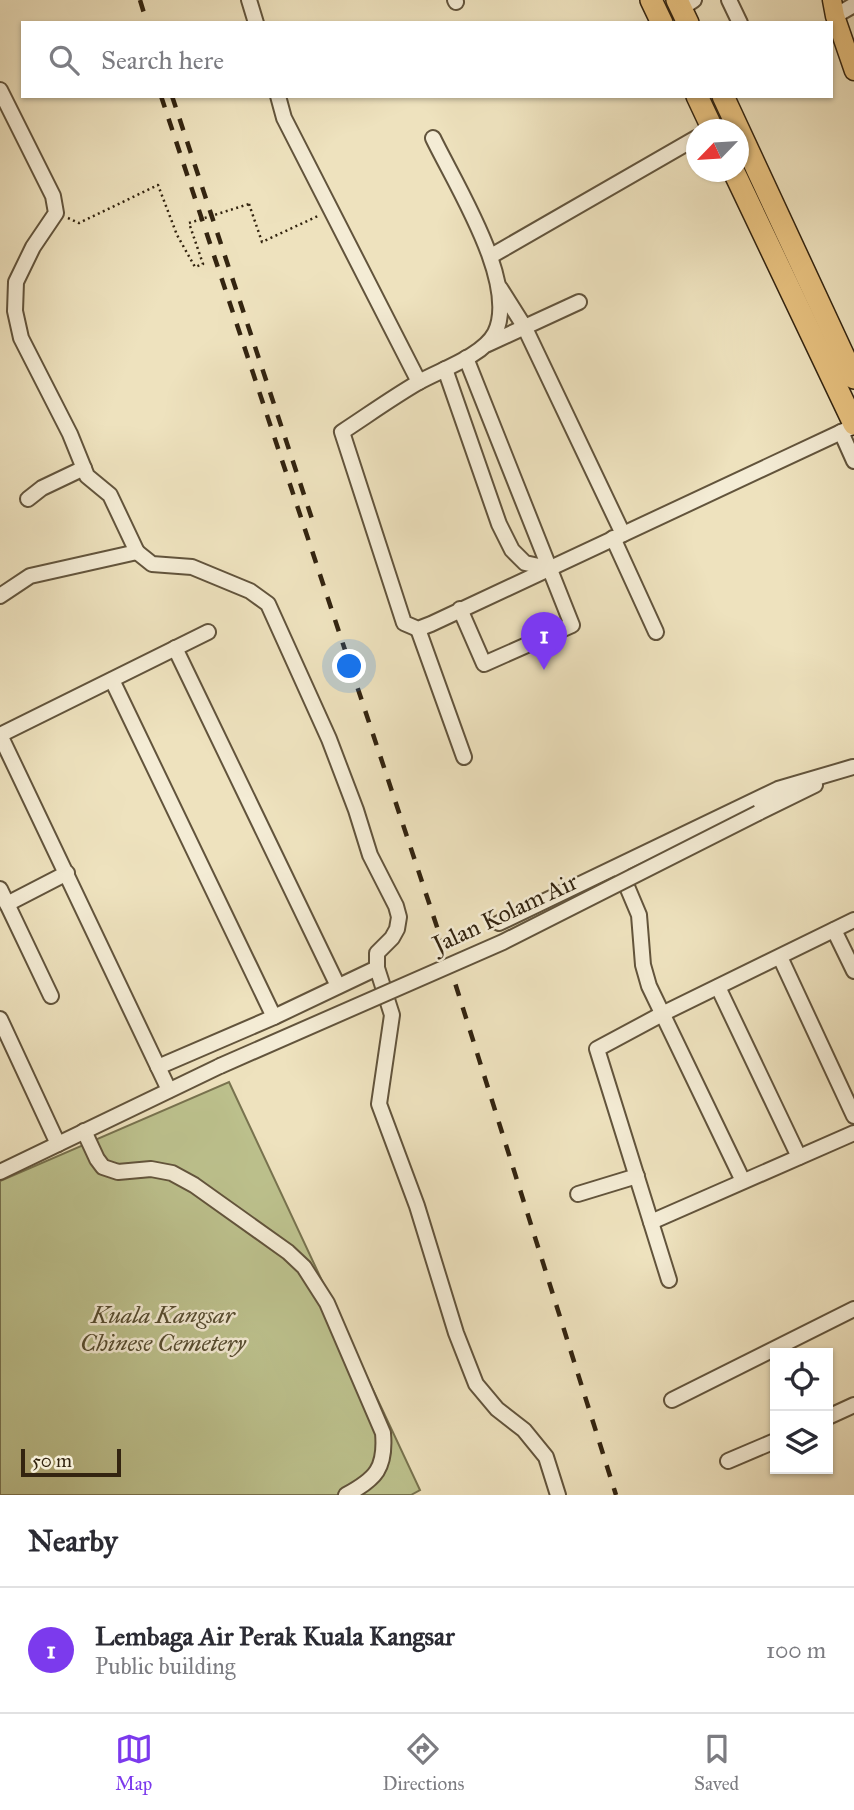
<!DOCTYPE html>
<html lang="en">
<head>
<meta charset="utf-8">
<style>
	body { margin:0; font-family:"IM FELL Great Primer",serif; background:#f2f2f3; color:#2b2b33 }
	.controls { position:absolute; right:21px; bottom:21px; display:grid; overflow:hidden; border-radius:0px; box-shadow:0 2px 5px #0004 }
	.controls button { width:63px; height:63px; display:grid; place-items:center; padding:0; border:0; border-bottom:2px solid #e1e1e2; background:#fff; color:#2b2b33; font:35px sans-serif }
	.compass { position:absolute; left:686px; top:119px; width:63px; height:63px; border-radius:50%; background:#fff; box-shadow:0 2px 5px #0004; rotate:245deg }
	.scale { position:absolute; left:21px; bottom:18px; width:100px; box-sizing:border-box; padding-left:7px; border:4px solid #332410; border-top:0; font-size:19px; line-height:24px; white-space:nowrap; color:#332410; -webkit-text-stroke:5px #f4ecd5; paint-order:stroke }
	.you { position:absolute; left:350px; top:667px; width:24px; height:24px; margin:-18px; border:5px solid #fff; border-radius:50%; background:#1a73e8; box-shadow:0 0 0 10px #1a73e833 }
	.badge { display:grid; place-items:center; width:46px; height:46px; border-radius:50%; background:#7c3aed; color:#fff; font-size:23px; font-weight:700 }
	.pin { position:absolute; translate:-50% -58px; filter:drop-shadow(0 2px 4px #0008) }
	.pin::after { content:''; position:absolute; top:37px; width:24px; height:21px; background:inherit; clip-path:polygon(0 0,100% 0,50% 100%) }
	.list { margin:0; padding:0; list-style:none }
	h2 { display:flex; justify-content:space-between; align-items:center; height:91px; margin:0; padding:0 28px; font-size:30px }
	h2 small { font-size:23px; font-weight:400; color:#7c7c81 }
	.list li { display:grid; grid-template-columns:46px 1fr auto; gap:21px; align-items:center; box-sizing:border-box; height:126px; padding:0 28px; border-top:2px solid #e1e1e2 }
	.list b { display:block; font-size:26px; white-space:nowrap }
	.list p { margin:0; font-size:23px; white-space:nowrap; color:#7c7c81 }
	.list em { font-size:23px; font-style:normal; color:#7c7c81 }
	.icon { flex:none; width:38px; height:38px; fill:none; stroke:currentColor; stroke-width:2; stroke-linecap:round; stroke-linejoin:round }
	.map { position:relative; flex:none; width:854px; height:1495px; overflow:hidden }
	.search { position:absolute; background:#fff; box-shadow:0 2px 5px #0004; left:21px; right:21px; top:21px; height:77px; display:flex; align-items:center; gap:18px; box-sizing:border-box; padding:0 24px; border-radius:0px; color:#7c7c81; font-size:26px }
	.sheet { height:217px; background:#fff }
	nav { display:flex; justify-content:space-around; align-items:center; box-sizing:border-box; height:98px; border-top:2px solid #e1e1e2; background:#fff; font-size:19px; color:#7c7c81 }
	nav a { display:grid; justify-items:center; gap:4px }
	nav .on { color:#7c3aed }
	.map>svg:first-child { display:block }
	.green { fill:#bdc28e; stroke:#78734f; stroke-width:2 }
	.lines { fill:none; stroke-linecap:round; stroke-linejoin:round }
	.minor-casing { stroke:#62543c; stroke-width:18 }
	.major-casing { stroke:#332410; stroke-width:21 }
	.highway-casing { stroke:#332410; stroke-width:24 }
	.path { stroke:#332410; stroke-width:2.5; stroke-dasharray:2 3.5; stroke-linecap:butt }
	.minor { stroke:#f4ecd5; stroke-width:14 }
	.major { stroke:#e7c17f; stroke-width:18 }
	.highway { stroke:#e7c17f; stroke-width:21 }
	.rail { stroke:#332410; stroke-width:4.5; stroke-dasharray:12 12; stroke-linecap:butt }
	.minor-bridge-casing { stroke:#62543c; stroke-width:18; stroke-linecap:butt }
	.path-bridge { stroke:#332410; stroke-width:2.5; stroke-dasharray:2 3.5; stroke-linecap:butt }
	.minor-bridge { stroke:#f4ecd5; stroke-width:14 }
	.labels { text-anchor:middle; stroke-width:5; stroke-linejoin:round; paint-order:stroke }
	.street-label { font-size:24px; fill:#332410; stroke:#f4ecd5 }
	.park-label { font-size:24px; font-style:italic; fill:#564c30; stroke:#f4ecd5 }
</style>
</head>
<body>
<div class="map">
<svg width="854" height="1495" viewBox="0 0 854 1495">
	<rect width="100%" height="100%" fill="#eee2be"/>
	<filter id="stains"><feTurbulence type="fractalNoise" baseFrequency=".00286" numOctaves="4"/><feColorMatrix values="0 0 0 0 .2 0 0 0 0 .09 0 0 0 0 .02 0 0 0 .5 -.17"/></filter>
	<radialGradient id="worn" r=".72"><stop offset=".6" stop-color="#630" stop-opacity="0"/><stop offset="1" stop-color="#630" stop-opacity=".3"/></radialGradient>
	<polygon class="green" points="229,1082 420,1490 411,1495 0,1495 0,1181"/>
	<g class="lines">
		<g class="minor-casing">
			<g id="minor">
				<polyline points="249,0 256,23"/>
				<polyline points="455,0 456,2"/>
				<polyline points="729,0 740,23"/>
				<polyline points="682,8 694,0"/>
				<polyline points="835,16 854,5"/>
				<polyline points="0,90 53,196 56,213 33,247 16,282 15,311 21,338 70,434 87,476 110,495 137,552 30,576 0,596"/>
				<polyline points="278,96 284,118 419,382"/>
				<path d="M433 138C455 184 519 284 495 333 483 356 440 370 419 382 393 397 368 415 342 432L404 623 418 629 431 624 854 426"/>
				<polyline points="491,256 696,138"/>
				<polyline points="500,288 524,326 623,534"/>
				<polyline points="488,344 579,302"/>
				<polyline points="445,369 499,524 512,550 525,563 548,568"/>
				<polyline points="841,432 854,461"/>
				<polyline points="28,499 42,488 84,468"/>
				<polyline points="613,538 656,632"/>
				<polyline points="137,552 152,564 192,567 250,591 268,604 329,739 356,810 370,855 396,906 399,917 397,929 392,938 377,953 377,968 392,1015 379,1104 417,1206 456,1333 476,1384 497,1409 524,1430 546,1457 558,1495"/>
				<polyline points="460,609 484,664 572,625 466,358"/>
				<polyline points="418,629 464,757"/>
				<polyline points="175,648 338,986"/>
				<polyline points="112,680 274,1017"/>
				<polyline points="0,735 169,1090"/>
				<polyline points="0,735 208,632"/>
				<polyline points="758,813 815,785"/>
				<polyline points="620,870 639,915 643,965 649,986 743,1181"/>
				<polyline points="0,889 51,996"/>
				<polyline points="7,904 67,873"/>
				<polyline points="499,923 778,789 853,767"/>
				<polyline points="834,930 854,971"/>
				<polyline points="780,957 854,1116"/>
				<polyline points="718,987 799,1157"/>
				<polyline points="0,1019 58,1144"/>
				<polyline points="158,1067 274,1017 377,968"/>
				<path d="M84 1131 97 1159 103 1167 118 1172 151 1169 172 1173 194 1185 288 1252 304 1267 327 1303 383 1433C386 1468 376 1479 346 1495"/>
				<polyline points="0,1172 220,1066"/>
				<polyline points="578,1194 637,1176"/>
				<polyline points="651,1222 854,1133"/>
				<polyline points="669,1280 597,1049 664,1013 854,920"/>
				<polyline points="672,1400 854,1309"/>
				<polyline points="828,1417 854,1405"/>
				<polyline points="728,1461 775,1441"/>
			</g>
		</g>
		<g class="major-casing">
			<polyline id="major" points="832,0 835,16 854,71"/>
		</g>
		<g class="highway-casing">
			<g id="highway">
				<polyline points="651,0 662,23"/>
				<polyline points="677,0 688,23"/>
				<polyline points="697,96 713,130"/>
				<polyline points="723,96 854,378"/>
				<polyline points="734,172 854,424"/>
			</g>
		</g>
		<g class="path">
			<polyline points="249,204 262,242 318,216"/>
			<polyline points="68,218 79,223 158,185 177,235 195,267 203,264 189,223"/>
		</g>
		<use href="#minor" class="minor"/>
		<use href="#major" class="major"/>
		<use href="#highway" class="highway"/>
		<g class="rail">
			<polyline points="140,0 147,23"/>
			<polyline points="161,96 445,951 616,1495"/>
			<polyline points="172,96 315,528"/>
		</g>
		<g class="minor-bridge-casing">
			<polyline id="minor-bridge" points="220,1066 503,942 758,813"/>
		</g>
		<polyline class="path-bridge" points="189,223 249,204"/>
		<use href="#minor-bridge" class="minor-bridge"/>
	</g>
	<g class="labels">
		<g class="street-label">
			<text transform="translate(505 913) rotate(-25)" y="8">Jalan Kolam Air</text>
		</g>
		<g class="park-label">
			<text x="163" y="1323">Kuala Kangsar<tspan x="163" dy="28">Chinese Cemetery</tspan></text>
		</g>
	</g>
	<rect width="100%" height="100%" filter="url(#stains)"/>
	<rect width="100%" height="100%" fill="url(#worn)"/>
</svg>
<div class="controls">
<button><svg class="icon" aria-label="locate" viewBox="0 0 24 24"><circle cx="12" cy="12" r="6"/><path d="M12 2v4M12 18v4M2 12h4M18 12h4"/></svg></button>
<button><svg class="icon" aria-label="layers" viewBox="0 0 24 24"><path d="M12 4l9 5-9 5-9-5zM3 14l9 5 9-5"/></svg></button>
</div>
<svg class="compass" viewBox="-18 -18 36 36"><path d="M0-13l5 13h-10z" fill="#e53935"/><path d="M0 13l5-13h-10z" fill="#7c7c81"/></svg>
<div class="scale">50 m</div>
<div class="you"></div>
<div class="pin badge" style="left:544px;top:670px">1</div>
<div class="search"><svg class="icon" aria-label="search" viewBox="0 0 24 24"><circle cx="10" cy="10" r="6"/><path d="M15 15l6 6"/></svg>Search here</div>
</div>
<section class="sheet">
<h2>Nearby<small></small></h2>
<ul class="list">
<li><span class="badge">1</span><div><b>Lembaga Air Perak Kuala Kangsar</b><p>Public building</p></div><em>100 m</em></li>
</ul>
</section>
<nav>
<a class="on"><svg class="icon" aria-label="map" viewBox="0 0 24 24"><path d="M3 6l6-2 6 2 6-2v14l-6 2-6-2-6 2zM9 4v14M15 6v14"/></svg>Map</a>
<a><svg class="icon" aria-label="directions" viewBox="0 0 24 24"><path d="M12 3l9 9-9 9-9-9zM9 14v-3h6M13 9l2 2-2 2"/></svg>Directions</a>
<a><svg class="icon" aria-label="saved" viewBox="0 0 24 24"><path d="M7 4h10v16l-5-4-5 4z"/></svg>Saved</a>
</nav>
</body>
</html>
